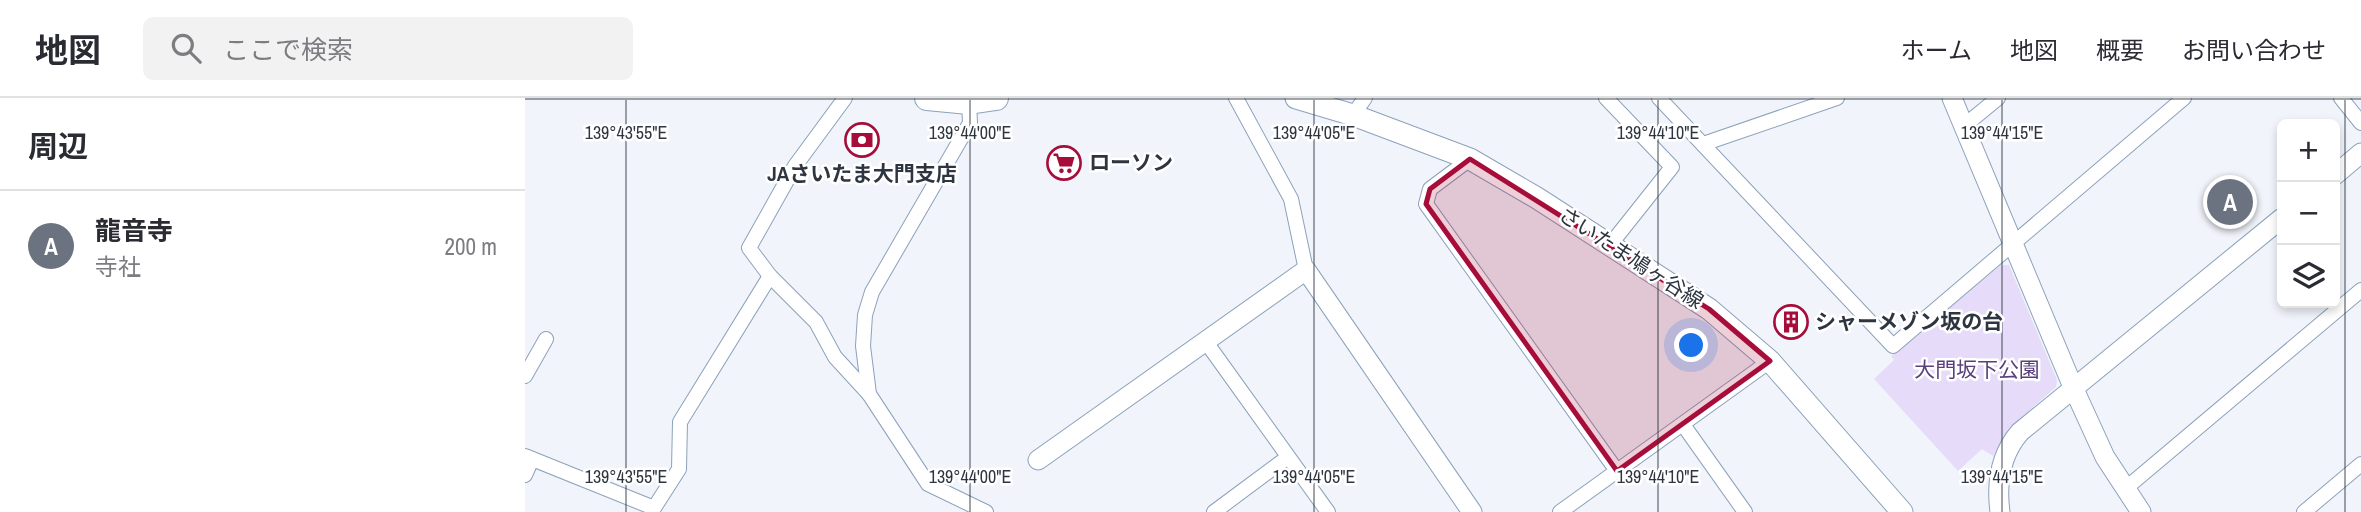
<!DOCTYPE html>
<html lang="ja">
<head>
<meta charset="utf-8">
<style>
	body { margin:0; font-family:"Archivo Narrow","Noto Sans JP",sans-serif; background:#f2f2f3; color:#2b2b33 }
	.controls { position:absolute; right:21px; top:21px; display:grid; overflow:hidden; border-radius:10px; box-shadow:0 4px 10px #0003 }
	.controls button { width:63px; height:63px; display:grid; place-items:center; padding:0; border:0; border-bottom:2px solid #e1e1e2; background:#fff; color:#2b2b33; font:35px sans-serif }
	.you { position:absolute; left:1167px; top:248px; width:24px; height:24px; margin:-18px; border:5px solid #fff; border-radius:50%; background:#1a73e8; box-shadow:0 0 0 10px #1a73e833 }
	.badge { display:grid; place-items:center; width:46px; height:46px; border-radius:50%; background:#111827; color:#fff; font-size:23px; font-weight:700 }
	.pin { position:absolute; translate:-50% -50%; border:4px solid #fff; box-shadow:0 2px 7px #0006 }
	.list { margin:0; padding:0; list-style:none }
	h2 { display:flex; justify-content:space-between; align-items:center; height:91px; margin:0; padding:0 28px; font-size:30px }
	h2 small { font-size:23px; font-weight:400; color:#7c7c81 }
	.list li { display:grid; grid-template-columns:46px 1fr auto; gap:21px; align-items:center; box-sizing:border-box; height:112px; padding:0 28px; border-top:2px solid #e1e1e2 }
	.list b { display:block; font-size:26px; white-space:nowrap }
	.list p { margin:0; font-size:23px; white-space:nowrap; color:#7c7c81 }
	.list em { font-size:23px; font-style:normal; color:#7c7c81 }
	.icon { flex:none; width:38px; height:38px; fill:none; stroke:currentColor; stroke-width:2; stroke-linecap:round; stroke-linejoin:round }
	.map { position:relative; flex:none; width:1836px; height:414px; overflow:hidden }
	header { display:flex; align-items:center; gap:42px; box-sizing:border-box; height:98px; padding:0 35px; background:#fff; border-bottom:2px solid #e1e1e2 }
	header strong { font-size:33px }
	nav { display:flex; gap:38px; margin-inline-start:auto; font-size:24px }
	.search { width:490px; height:63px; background:#f2f2f3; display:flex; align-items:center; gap:18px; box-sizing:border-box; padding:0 24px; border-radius:10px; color:#7c7c81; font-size:26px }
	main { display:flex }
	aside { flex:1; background:#fff }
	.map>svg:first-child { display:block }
	.green { fill:#e6dcf9 }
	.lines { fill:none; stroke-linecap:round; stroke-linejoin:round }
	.minor-casing { stroke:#8ca1bb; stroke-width:16 }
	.tertiary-casing { stroke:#8ca1bb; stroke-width:21 }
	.secondary-casing { stroke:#8ca1bb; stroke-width:23 }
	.trunk-casing { stroke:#8ca1bb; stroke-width:26 }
	.minor { stroke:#fff; stroke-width:14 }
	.tertiary { stroke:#fff; stroke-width:19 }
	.secondary { stroke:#fff; stroke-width:21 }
	.trunk { stroke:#fff; stroke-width:24 }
	.marked { fill:#a60d3a; fill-opacity:0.2; stroke:#a60d3a; stroke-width:5; stroke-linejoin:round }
	.ticks { fill:none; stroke:#2d3640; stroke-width:2; stroke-opacity:0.45 }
	.labels { text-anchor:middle; stroke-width:5; stroke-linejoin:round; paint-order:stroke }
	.poi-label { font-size:21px; font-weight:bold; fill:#2d3640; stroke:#fff; text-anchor:start }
	.street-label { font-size:21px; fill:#2d3640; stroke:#fff }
	.park-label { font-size:21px; fill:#593f7d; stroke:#fff }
	.ticks-label { font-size:18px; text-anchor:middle; fill:#2d3640; stroke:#fff; stroke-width:5; stroke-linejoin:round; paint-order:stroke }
</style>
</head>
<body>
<header>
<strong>地図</strong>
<div class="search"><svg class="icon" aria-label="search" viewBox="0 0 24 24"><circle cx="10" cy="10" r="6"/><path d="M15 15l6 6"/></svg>ここで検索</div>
<nav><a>ホーム</a><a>地図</a><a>概要</a><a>お問い合わせ</a></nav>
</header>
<main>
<aside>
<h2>周辺<small></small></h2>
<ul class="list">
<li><span class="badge" style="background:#6b7280">A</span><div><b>龍音寺</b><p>寺社</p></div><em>200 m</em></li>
</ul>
</aside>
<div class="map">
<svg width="1836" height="414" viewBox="0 0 1836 414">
	<rect width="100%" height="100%" fill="#f1f5fb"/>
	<polygon class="green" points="1476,167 1484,167 1532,282 1531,289 1487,328 1468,358 1457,351 1433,373 1349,281 1369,262 1366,258"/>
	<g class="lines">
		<g class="minor-casing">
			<g id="minor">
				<polyline points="320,0 270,68 224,150 245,178 291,224 310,259 344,296"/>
				<polyline points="711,0 766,101 781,172"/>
				<polyline points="1081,0 1147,69 1085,147"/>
				<polyline points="1134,0 1368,248 1659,0"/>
				<polyline points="1816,0 1836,25"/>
				<polyline points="444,4 445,25 347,194 340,217 338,248 344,296 403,386 461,414"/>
				<polyline points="828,17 840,0"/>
				<polyline points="1439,28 1473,0"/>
				<polyline points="1178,46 1312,0"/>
				<polyline points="945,61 905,91 901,106 1092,373"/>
				<polyline points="681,244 803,414"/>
				<polyline points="0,278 21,241"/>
				<polyline points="1159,328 1220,414"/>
				<polyline points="0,358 129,410 154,371 155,324 245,178"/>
				<polyline points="0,377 7,361"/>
				<polyline points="1600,391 1836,192"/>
				<polyline points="689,414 763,359"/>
				<polyline points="1035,414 1245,263"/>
				<polyline points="1779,414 1836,366"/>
			</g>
		</g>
		<g class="tertiary-casing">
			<g id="tertiary">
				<polyline points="1427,0 1548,289 1580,359 1616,414"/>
				<polyline points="1810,77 1836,55"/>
				<polyline points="513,362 781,172 947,414"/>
				<path d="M1475 414C1471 384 1475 357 1495 334L1757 120"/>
			</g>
		</g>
		<g class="secondary-casing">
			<polyline id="secondary" points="771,0 828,17 945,61 1012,100 1184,211 1245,263 1377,414"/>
		</g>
		<g class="trunk-casing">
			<polyline id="trunk" points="402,0 444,4 471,0"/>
		</g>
		<use href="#minor" class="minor"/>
		<use href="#tertiary" class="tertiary"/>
		<use href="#secondary" class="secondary"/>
		<use href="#trunk" class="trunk"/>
	</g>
	<path class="marked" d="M945 61 1184 211 1245 263 1092 373 901 106 905 91Z"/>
	<path class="ticks" d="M101 0V414M445 0V414M789 0V414M1133 0V414M1477 0V414M1820 0V414M0 1H1836"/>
	<defs>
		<g id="bank-ring" transform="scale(1.75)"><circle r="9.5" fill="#fff" stroke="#a60d3a" stroke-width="1.5"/><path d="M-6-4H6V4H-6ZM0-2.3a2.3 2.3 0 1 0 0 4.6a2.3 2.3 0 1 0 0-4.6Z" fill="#a60d3a"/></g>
		<g id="supermarket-ring" transform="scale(1.75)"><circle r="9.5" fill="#fff" stroke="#a60d3a" stroke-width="1.5"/><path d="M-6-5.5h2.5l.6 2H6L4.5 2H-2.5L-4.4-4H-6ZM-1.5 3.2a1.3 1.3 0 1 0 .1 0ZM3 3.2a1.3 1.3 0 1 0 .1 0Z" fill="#a60d3a"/></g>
		<g id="building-ring" transform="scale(1.75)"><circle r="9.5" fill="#fff" stroke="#a60d3a" stroke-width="1.5"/><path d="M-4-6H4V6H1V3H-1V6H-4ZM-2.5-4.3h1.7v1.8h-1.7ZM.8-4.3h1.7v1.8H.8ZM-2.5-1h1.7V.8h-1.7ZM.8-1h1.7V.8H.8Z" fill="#a60d3a"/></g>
	</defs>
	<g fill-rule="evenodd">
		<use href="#bank-ring" x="337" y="42"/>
		<use href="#supermarket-ring" x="539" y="65"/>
		<use href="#building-ring" x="1266" y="224"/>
	</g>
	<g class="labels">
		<g class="poi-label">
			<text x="564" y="72">ローソン</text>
			<text x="337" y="83" text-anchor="middle">JAさいたま大門支店</text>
			<text x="1290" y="231">シャーメゾン坂の台</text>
		</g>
		<g class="street-label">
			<text transform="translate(1106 160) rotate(33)" y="7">さいたま鳩ヶ谷線</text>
		</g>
		<g class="park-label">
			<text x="1452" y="279">大門坂下公園</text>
		</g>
	</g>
	<g class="ticks-label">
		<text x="101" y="41">139°43'55"E</text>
		<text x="445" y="41">139°44'00"E</text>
		<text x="789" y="41">139°44'05"E</text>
		<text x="1133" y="41">139°44'10"E</text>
		<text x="1477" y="41">139°44'15"E</text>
		<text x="101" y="385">139°43'55"E</text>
		<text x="445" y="385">139°44'00"E</text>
		<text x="789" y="385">139°44'05"E</text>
		<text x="1133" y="385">139°44'10"E</text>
		<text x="1477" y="385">139°44'15"E</text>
	</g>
</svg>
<div class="controls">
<button>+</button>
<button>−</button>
<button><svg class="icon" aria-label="layers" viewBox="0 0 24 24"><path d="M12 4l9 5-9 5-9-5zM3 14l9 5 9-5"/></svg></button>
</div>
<div class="you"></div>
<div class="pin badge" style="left:1705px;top:104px;background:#6b7280">A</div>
</div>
</main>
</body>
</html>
